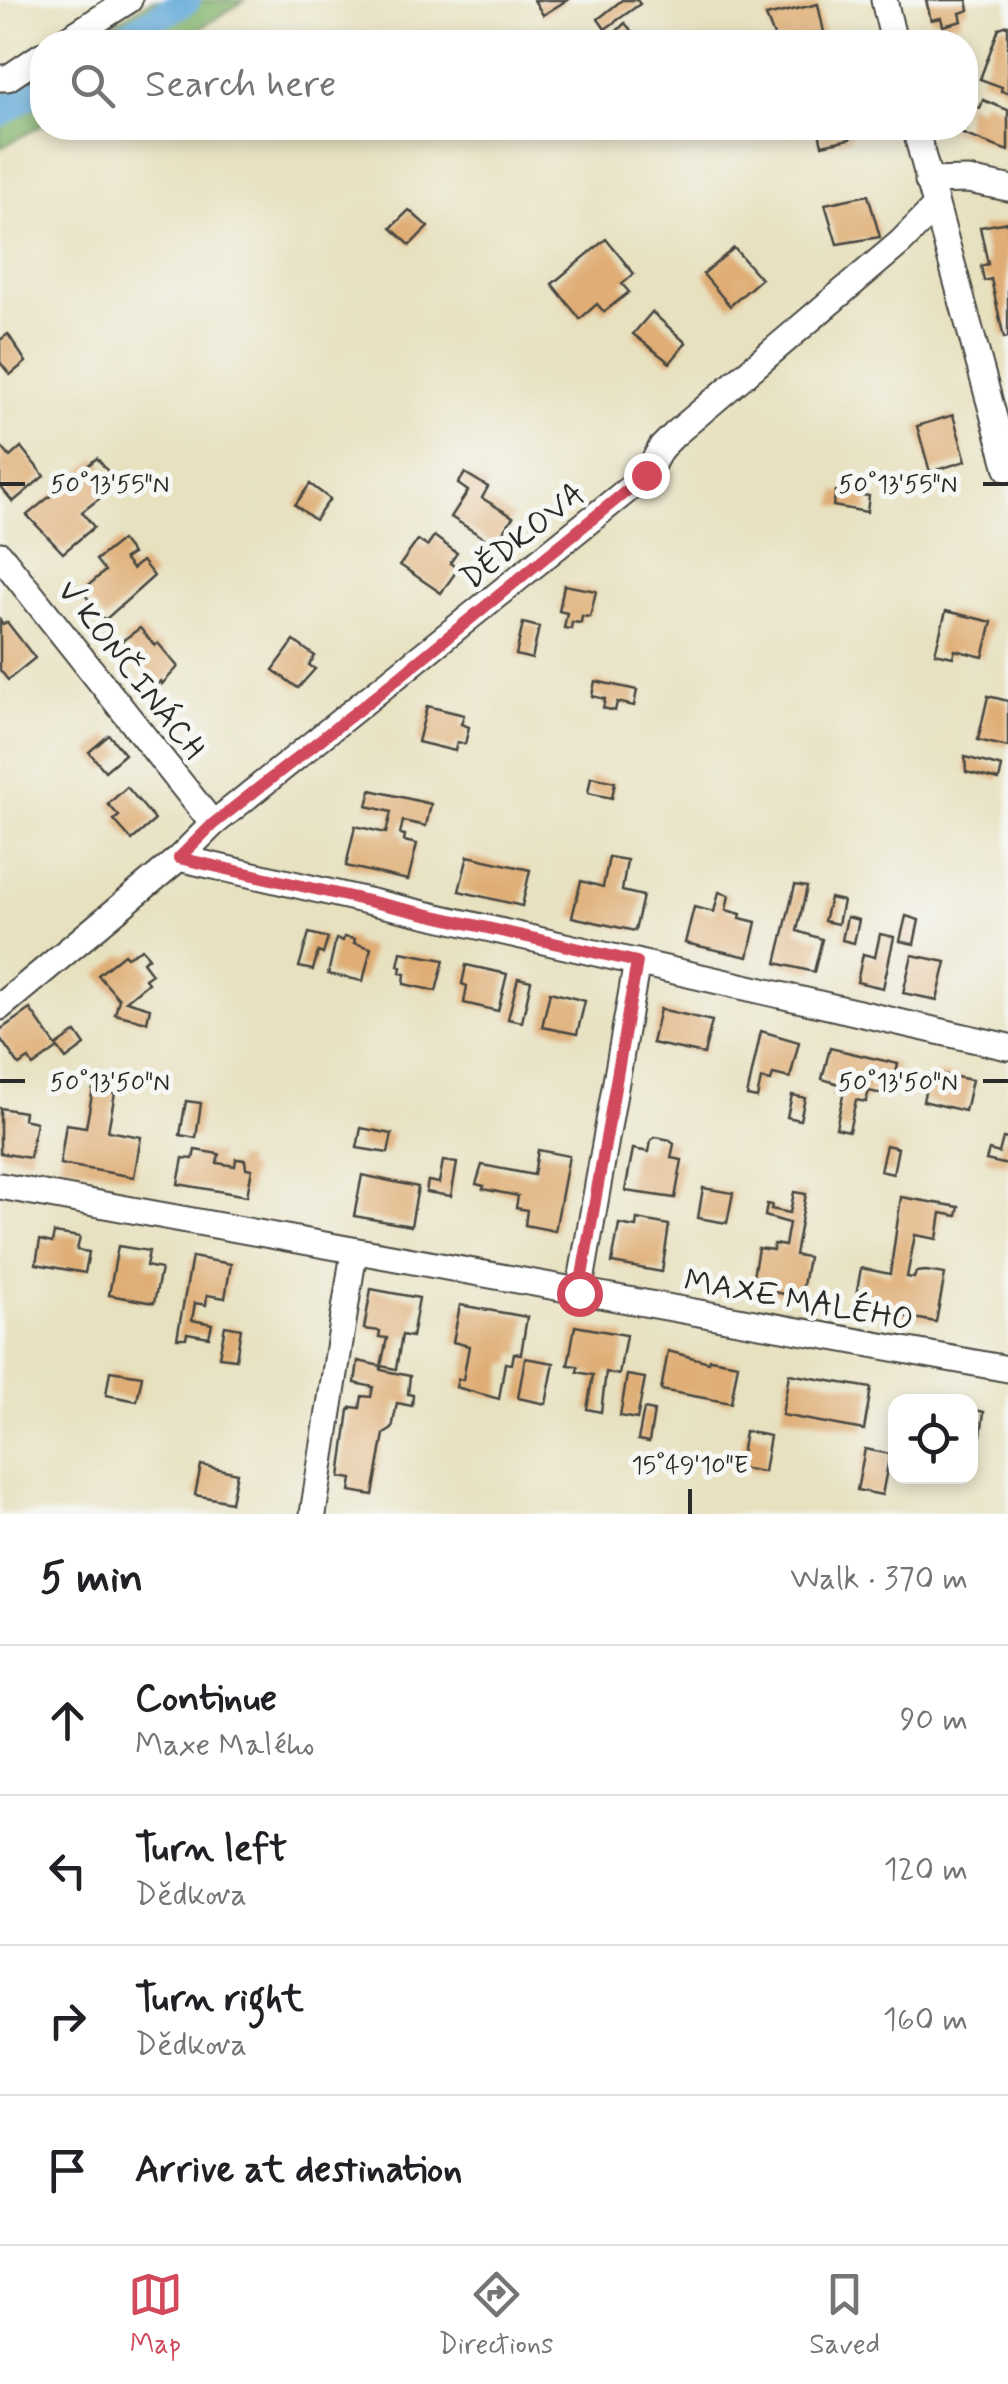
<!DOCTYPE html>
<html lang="en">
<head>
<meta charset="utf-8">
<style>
	body { margin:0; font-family:Mynerve,sans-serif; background:#f6f6f6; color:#202124 }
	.controls { position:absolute; right:30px; bottom:30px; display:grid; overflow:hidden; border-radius:20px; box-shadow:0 5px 15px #0003 }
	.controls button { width:90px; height:90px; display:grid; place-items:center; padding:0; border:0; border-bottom:2px solid #e0e0e0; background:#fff; color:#202124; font:50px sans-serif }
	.stop { position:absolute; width:30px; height:30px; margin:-22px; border:8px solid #d1495b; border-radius:50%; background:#fff }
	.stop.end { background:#d1495b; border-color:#fff; box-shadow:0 2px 10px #0008 }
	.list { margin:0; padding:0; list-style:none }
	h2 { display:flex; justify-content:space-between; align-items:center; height:130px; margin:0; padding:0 40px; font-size:42px }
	h2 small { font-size:32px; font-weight:400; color:#757577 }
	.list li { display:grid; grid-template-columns:65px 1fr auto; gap:30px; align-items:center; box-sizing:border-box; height:150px; padding:0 40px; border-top:2px solid #e0e0e0 }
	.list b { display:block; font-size:38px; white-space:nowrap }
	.list p { margin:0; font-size:32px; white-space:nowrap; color:#757577 }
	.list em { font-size:32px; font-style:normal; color:#757577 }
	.icon { flex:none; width:55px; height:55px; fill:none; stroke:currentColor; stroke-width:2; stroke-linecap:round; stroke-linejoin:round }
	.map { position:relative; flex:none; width:1008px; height:1514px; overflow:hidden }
	.search { position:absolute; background:#fff; box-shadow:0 5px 15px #0003; left:30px; right:30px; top:30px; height:110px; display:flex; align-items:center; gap:25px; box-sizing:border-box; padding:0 35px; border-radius:40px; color:#757577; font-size:38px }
	.sheet { height:730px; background:#fff }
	nav { display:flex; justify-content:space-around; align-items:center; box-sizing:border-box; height:140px; border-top:2px solid #e0e0e0; background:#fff; font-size:28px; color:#757577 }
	nav a { display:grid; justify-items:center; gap:5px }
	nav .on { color:#d1495b }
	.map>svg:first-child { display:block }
	.forest { fill:#85b56e; stroke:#58704c; stroke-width:2.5 }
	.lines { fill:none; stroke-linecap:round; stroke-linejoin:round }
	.canal { stroke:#62a9d8; stroke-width:28 }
	.building { fill:#dfad74 }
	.minor-casing { stroke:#474641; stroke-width:29 }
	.minor { stroke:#fff; stroke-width:25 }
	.route { stroke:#d1495b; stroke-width:12 }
	.ticks { fill:none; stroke:#2b2b2b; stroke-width:4 }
	.labels { text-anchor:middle; stroke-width:10; stroke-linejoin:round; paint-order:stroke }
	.street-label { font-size:32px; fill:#2b2b2b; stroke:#f6f6f2 }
	.ticks-label { font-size:25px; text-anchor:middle; fill:#2b2b2b; stroke:#f6f6f2; stroke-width:10; stroke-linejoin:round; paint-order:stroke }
</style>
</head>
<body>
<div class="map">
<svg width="1008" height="1514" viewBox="0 0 1008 1514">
	<rect width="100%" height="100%" fill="#f6f6f2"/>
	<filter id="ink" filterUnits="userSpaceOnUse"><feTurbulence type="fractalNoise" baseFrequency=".01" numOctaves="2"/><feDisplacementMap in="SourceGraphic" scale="20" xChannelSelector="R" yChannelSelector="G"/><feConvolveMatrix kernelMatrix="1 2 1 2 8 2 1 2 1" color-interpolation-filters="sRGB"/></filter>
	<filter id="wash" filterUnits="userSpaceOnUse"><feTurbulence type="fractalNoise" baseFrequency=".0048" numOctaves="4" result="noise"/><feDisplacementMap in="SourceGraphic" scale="40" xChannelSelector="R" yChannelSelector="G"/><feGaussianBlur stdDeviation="2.25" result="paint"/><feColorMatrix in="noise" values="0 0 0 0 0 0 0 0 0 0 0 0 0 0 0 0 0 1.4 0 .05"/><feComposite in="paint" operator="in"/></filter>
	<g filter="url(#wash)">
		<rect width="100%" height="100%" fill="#e7e1c0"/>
		<g class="forest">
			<polygon points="152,0 245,0 178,42 84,42"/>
			<polygon points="42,68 42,125 0,148 0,94"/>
		</g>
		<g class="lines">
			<g class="canal">
				<polyline points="116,42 187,0"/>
				<polyline points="0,113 42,87"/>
			</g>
		</g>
		<g id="blocks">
			<g class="building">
				<polygon points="534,0 567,0 543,15"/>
				<polygon points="622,0 637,0 640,4 605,29 598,19"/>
				<polygon points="926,0 967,0 969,10 960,13 962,21 943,26 941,18 931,20"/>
				<polygon points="818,4 826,42 776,41 766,16"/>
				<polygon points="625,23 640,42 603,42 617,31"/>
				<polygon points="1008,25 1008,93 1001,91 1002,87 980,79 999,28"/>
				<polygon points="983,100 1008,110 1008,151 947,128 966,128 966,103 980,108"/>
				<polygon points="818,128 856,128 857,133 852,134 850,139 822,145"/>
				<polygon points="868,195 880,237 837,244 825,204"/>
				<polygon points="409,210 428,227 410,245 391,228"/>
				<polygon points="1008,222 1008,337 1004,338 991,279 984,281 981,266 988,264 980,227"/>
				<polygon points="606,239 634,274 622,284 629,292 604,312 597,304 580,319 552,284"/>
				<polygon points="734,248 761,279 730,306 703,274"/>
				<polygon points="652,312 686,343 670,363 633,334"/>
				<polygon points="8,334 26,362 10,375 0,362 0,340"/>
				<polygon points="953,415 966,461 930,472 917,426"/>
				<polygon points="0,445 10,457 21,447 44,476 13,502 0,486"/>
				<polygon points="97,458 118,484 82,512 94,527 63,553 27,515"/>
				<polygon points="465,473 488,487 482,498 513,517 495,545 451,517 468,491 458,484"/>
				<polygon points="310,484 330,499 315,520 295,505"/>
				<polygon points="836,491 869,496 867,512 833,506"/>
				<polygon points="434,536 457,553 450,563 458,569 441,593 400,565 418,540 427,546"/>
				<polygon points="121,540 132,554 124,559 132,569 142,561 154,576 105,620 82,591 105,571 96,560"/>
				<polygon points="564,585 596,591 590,617 582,616 581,623 572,622 571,629 564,628 567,613 559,611"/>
				<polygon points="946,611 992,622 983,657 955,650 953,657 935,653"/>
				<polygon points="0,620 3,624 7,622 35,658 8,680 0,670"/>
				<polygon points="523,623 539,627 532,659 516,655"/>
				<polygon points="140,628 155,646 158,643 178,667 162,684 161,681 153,687 134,663 137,660 122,641"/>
				<polygon points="294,641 315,656 309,665 315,669 298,688 273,670"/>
				<polygon points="595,681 637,690 634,706 617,702 615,711 603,708 605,699 592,696"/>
				<polygon points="988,696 1008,701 1008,747 978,740"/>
				<polygon points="427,706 464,715 461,724 469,727 465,744 457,742 455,751 418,742"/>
				<polygon points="109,735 125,754 105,771 89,752"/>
				<polygon points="965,757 1002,767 999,780 966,772"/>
				<polygon points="591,777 615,782 612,798 588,793"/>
				<polygon points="127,787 155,820 132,840 114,820 119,816 108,804"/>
				<polygon points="371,790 431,804 426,826 403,821 400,834 405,835 404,841 417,844 408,880 346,866 355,826 386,833 391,812 367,806"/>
				<polygon points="468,856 530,870 522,906 459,891"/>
				<polygon points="609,857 627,860 622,891 643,896 635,931 572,917 581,881 603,887"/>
				<polygon points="795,885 807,887 797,931 822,939 814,972 776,963"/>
				<polygon points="719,892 729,895 726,910 741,914 740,918 756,922 748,957 685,943 694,907 714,912"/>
				<polygon points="830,898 843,901 838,924 824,921"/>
				<polygon points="906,916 919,920 914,944 900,941"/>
				<polygon points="847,917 859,920 854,943 842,940"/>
				<polygon points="309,933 328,938 323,954 318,952 313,970 299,967"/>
				<polygon points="880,934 894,937 883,988 857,982 863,954 875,957"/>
				<polygon points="344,937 355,939 354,943 371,948 363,981 328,974 336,939 343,941"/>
				<polygon points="142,949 149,957 143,962 152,974 145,979 148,983 126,1001 150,1008 147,1022 115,1014 119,999 98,975 124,954 127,957"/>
				<polygon points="401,952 444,960 436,991 404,984 405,974 400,973 401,967 398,966"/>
				<polygon points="912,955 946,962 937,1000 903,993"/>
				<polygon points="466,965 507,974 498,1011 464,1003 467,986 462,984"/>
				<polygon points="518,978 531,981 522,1022 508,1019"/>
				<polygon points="550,992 585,1001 577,1034 542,1027"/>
				<polygon points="30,1009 56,1046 76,1032 85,1045 66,1059 58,1048 33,1066 29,1059 19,1065 0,1038 0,1030"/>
				<polygon points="660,1009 712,1021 704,1054 652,1043"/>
				<polygon points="761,1031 799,1042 790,1078 773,1074 771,1081 761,1079 757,1098 747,1096"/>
				<polygon points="830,1048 898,1064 891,1096 869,1091 866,1102 856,1100 849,1131 836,1128 844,1091 838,1090 839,1084 822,1079"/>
				<polygon points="936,1073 972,1080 965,1111 923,1101 927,1083 933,1084"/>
				<polygon points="93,1089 115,1093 108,1131 141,1137 134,1177 60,1164 66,1124 86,1127"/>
				<polygon points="792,1095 805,1098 800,1120 787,1117"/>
				<polygon points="186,1101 201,1103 196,1138 180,1135"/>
				<polygon points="0,1108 24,1112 23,1119 36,1122 30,1158 0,1153"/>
				<polygon points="361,1128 392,1134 388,1153 357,1148"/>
				<polygon points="656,1137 670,1140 674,1144 671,1158 682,1160 675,1198 625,1191 633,1149 649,1152 651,1140"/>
				<polygon points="1003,1138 1008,1139 1008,1165 986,1160 989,1150 999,1153"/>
				<polygon points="886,1145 898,1148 893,1174 880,1171"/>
				<polygon points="195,1150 219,1154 217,1163 235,1166 236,1159 245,1160 246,1168 252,1169 247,1196 178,1184 183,1158 193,1159"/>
				<polygon points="538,1150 569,1156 555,1231 525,1225 527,1210 516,1208 518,1196 483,1189 484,1186 476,1184 482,1165 534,1175"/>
				<polygon points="443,1161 457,1163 451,1196 426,1192 428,1181 439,1183"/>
				<polygon points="362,1175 418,1187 411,1226 354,1216"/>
				<polygon points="703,1188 733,1193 727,1223 698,1218"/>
				<polygon points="794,1192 806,1194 795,1255 808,1257 801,1297 751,1288 758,1248 773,1250 774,1244 785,1246 789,1223 765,1216 767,1204 772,1205 771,1209 790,1213"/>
				<polygon points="901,1197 959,1207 957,1216 941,1213 937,1239 915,1235 907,1277 914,1278 916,1272 926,1271 945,1274 936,1322 854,1307 861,1268 890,1274"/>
				<polygon points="637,1219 669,1225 662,1272 612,1263 619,1224 636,1227"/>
				<polygon points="54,1233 80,1237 77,1250 89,1252 85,1273 36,1264 40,1240 52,1243"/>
				<polygon points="118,1246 149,1251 146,1266 161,1269 154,1303 109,1295"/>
				<polygon points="192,1257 231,1264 225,1298 207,1295 206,1305 195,1303 192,1320 212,1324 209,1337 187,1333 186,1338 177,1338"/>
				<polygon points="371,1289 419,1298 412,1337 402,1335 396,1369 381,1366 387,1338 379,1337 380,1331 364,1329"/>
				<polygon points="460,1305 527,1317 521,1354 514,1353 512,1364 505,1363 499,1399 456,1387 458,1379 463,1380 469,1346 453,1342"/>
				<polygon points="225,1326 241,1329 236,1359 219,1357"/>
				<polygon points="575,1326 626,1335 619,1375 606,1372 601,1412 587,1409 593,1375 577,1372 578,1366 568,1365"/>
				<polygon points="668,1351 709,1362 710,1359 738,1364 731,1403 661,1390"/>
				<polygon points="525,1358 554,1363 546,1404 518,1398"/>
				<polygon points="358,1361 381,1366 381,1370 410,1376 408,1394 413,1395 412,1406 397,1403 392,1429 384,1434 373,1495 350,1491 352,1479 340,1477 349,1410 352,1407 360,1408 362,1396 371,1397 373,1387 355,1383"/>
				<polygon points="110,1371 142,1376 137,1401 106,1395"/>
				<polygon points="789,1374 871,1388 864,1430 782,1415"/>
				<polygon points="627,1375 645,1378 637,1419 620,1416"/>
				<polygon points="644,1409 654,1411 649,1442 638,1440"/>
				<polygon points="972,1409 984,1412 981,1435 970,1433"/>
				<polygon points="745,1431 770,1436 764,1472 739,1468"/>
				<polygon points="865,1449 890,1454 882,1495 857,1490"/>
				<polygon points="201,1465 237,1473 231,1502 195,1495"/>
			</g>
		</g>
	</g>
	<g filter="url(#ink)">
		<use href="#blocks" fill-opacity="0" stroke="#474641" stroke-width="2.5"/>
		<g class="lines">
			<g class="minor-casing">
				<g id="minor">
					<polyline points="884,0 894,42"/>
					<polyline points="63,42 129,0"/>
					<polyline points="0,78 8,78 42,55"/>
					<polyline points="915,128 1008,469"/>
					<polyline points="928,181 968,180 1008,188"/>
					<polyline points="0,555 213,824"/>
					<polyline points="179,858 1008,1047"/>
					<polyline points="0,1007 179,858 213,824 646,475 661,448 675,434 901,242 935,207"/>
					<polyline points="0,1186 1008,1369"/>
					<polyline points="579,1293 637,962"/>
					<polyline points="313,1514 354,1252"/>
				</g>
			</g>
			<use href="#minor" class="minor"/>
		</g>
	</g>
	<g class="lines" filter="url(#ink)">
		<polyline class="route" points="579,1293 637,962 179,858 213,824 366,704 646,475"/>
	</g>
	<path class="ticks" d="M0 484H25M983 484H1008M0 1081H25M983 1081H1008M690 1489V1514"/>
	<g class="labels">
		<g class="street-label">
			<text transform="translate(522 535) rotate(-39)" y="11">DĚDKOVA</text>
			<text transform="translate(132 669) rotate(52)" y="11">V KONČINÁCH</text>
			<text transform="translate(799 1299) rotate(10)" y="11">MAXE MALÉHO</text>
		</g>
	</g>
	<g class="ticks-label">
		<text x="110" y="492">50°13'55"N</text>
		<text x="898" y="492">50°13'55"N</text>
		<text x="110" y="1090">50°13'50"N</text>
		<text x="898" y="1090">50°13'50"N</text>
		<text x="690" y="1473">15°49'10"E</text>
	</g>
</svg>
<div class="controls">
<button><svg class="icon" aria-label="locate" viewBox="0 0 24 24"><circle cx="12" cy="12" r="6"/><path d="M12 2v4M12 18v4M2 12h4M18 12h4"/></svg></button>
</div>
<div class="stop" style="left:579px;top:1293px"></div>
<div class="stop end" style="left:646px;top:475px"></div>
<div class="search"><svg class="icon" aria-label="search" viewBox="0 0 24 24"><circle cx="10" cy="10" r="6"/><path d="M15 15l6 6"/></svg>Search here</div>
</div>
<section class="sheet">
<h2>5 min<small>Walk · 370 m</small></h2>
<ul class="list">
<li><svg class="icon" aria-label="ahead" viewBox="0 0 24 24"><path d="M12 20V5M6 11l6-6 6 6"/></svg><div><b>Continue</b><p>Maxe Malého</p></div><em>90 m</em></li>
<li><svg class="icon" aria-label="left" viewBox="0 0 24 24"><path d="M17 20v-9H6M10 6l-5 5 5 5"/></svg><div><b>Turn left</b><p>Dědkova</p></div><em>120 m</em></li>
<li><svg class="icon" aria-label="right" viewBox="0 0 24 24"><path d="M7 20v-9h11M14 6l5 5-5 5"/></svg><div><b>Turn right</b><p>Dědkova</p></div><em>160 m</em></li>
<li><svg class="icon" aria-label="arrive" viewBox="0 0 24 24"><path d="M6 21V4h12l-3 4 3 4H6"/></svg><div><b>Arrive at destination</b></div></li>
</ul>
</section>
<nav>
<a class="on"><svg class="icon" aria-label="map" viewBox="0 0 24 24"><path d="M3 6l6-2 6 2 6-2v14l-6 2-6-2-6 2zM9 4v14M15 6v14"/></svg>Map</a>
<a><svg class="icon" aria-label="directions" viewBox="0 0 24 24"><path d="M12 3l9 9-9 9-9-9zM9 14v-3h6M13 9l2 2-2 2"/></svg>Directions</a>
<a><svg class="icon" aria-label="saved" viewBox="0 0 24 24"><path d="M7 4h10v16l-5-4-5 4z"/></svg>Saved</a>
</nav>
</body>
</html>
